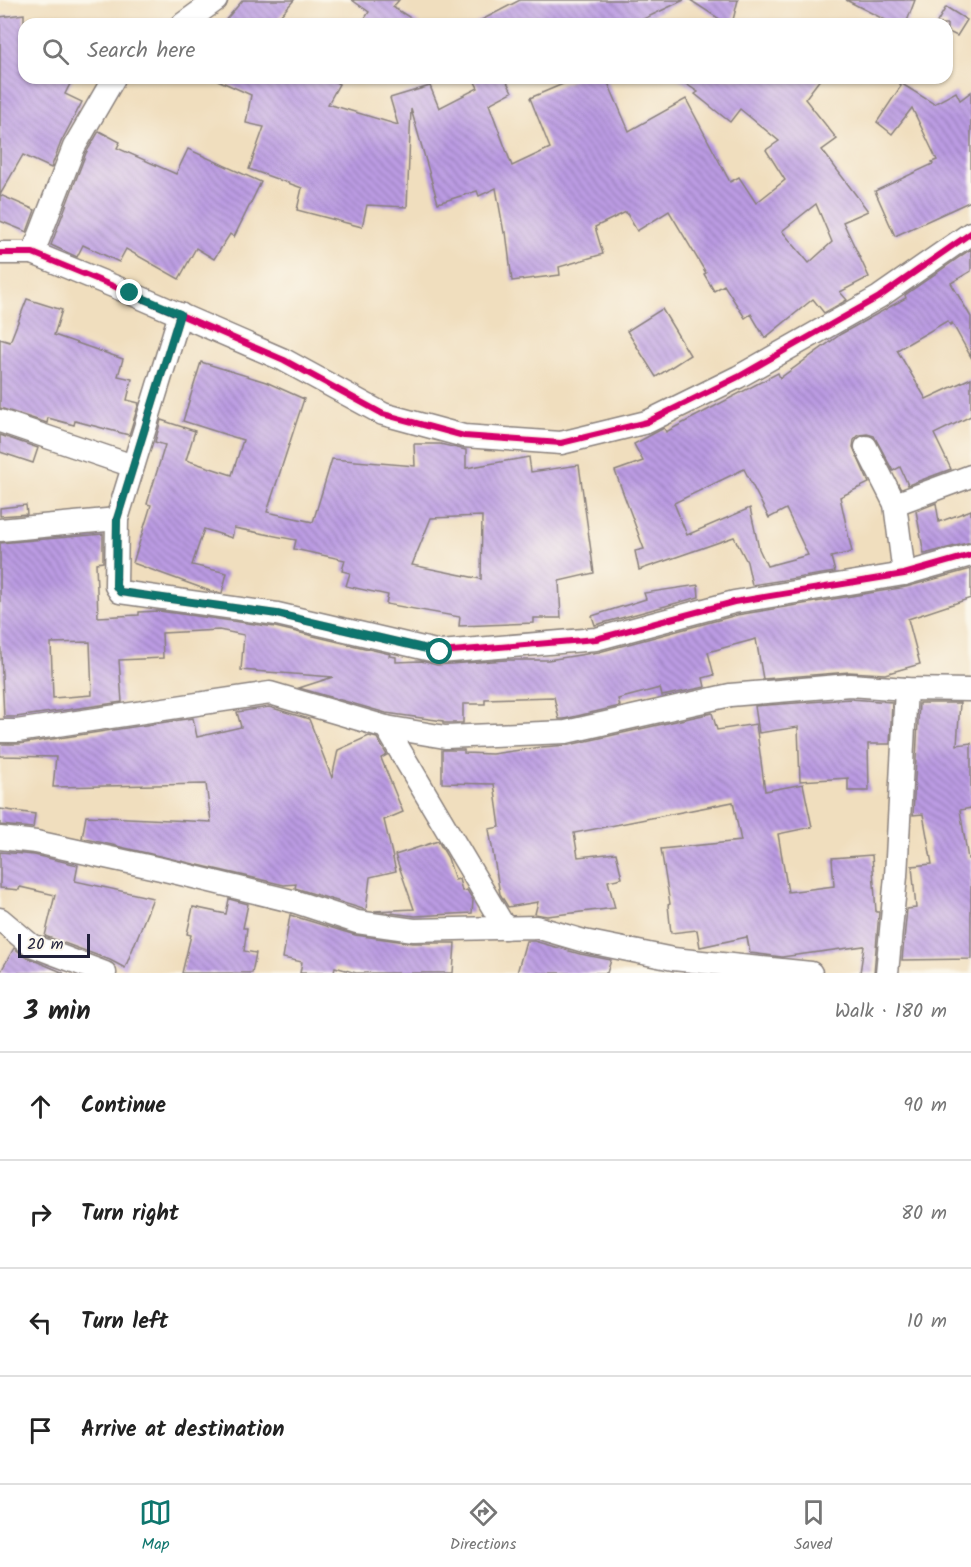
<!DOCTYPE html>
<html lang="en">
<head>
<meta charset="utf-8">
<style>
	body { margin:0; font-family:Kalam,sans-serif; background:#f2f2f2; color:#222 }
	.scale { position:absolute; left:18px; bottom:15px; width:72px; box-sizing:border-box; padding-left:6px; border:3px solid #22223b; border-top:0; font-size:16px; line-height:21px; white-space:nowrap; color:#22223b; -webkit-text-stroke:4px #fbf7ec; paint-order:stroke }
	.stop { position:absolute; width:18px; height:18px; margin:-14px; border:4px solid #0f766e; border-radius:50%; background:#fff }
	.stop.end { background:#0f766e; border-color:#fff; box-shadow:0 2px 6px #0008 }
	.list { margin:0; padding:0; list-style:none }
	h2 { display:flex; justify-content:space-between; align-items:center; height:78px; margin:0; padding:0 24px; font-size:26px }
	h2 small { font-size:20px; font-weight:400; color:#767676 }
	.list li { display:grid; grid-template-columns:39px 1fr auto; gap:18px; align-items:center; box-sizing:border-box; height:108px; padding:0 24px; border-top:2px solid #e0e0e0 }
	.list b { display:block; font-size:22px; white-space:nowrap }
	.list em { font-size:20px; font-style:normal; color:#767676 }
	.icon { flex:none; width:33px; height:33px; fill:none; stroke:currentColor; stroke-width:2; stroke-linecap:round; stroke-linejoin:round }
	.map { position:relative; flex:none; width:971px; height:973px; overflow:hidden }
	.search { position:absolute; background:#fff; box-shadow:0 2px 4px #0004; left:18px; right:18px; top:18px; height:66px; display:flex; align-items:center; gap:15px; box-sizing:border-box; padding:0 21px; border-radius:18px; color:#767676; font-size:22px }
	.sheet { height:510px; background:#fff }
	nav { display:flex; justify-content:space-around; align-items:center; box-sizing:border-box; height:84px; border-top:2px solid #e0e0e0; background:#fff; font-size:16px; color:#767676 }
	nav a { display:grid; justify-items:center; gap:3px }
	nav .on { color:#0f766e }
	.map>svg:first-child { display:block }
	.building { fill:url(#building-back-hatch); fill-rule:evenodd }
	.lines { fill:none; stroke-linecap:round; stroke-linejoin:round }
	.minor-casing { stroke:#89807c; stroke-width:25 }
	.minor { stroke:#fff; stroke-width:22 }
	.cycleway-casing { stroke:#fbf7ec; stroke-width:10 }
	.cycleway { stroke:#d6006c; stroke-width:6 }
	.route { stroke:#0f766e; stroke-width:8 }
</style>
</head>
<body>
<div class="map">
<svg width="971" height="973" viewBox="0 0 971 973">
	<defs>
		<pattern id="building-back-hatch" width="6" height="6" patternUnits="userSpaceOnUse" patternTransform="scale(1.5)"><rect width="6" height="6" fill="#bb9be3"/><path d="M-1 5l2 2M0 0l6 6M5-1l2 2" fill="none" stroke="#987eb9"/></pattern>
	</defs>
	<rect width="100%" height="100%" fill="#fbf7ec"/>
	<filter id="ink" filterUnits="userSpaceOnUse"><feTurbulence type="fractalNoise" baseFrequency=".0167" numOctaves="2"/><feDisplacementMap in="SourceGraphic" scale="12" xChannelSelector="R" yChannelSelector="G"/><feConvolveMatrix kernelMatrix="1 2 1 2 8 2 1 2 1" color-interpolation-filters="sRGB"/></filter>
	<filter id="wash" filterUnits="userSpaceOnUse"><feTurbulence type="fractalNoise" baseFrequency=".008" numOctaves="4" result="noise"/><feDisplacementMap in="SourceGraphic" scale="24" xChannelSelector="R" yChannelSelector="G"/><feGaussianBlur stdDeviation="1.35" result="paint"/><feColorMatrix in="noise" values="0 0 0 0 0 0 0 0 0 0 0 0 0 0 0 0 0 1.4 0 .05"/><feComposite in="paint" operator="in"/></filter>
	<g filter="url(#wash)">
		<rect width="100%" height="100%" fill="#f0debe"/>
		<g id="blocks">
			<g class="building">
				<polygon points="243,0 294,0 273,24 222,24"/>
				<polygon points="352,0 399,0 393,7 420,24 361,24 369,12"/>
				<polygon points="520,0 684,0 633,24 474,24"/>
				<polygon points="690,0 738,0 732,24 727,24"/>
				<polygon points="846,0 915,0 906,24 893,24"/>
				<polygon points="946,7 967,20 957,36 947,31 947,24 936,24"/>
				<polygon points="24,14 24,78 73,78 65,94 82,102 61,142 51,168 23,155 0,195 35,210 27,232 0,221 0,17"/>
				<path d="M213 78H329L339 84 328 104 398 125 390 98 430 86 439 108 478 88 473 78H505L512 92 489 104 512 166 550 148 530 98 577 78H606L629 131 686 99 730 182 739 177 756 203 785 180 766 150 779 141 740 109 730 122 695 94 698 92 677 78H821L805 99 837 139 822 150 868 211 843 222 869 277 840 292 847 300 824 313 813 299 765 338 751 314 745 318 724 285 714 291 704 274 706 273 669 211 637 231 626 212 595 227 603 254 559 267 560 275 512 281 506 232 504 233 496 188 479 196 477 191 438 203 411 109 407 207 367 205 362 227 297 210 302 188 249 169 264 127 246 123 251 95ZM816 204 832 242 809 263 782 231Z"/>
				<polygon points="899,82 934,104 956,92 960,100 971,92 971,201 895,236 875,191 933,164 932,162 937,160 912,108 892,134 877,122 901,86"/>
				<polygon points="99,131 120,142 117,148 176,174 188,149 261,182 234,237 230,234 214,259 196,248 179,279 126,249 119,262 83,245 77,257 51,245 86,153"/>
				<path d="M971 249V271L951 283 971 317V357L952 323 950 325 947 321 897 350 926 399 971 378V416L934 434 951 469 908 485 900 467 893 471 874 436 867 434 859 435 854 440 853 447 869 483 840 497 852 552 831 557 835 572 752 585 747 562 734 537 639 570 635 551 644 549 615 471 643 461 634 444 664 428 666 432 778 373 780 378 841 334 906 298 905 295ZM744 469 769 518 786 509 808 555 767 566 759 549 750 508 687 535 674 503Z"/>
				<polygon points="27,299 62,310 54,335 123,359 118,376 132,379 127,400 139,403 129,435 75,421 74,425 48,418 47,423 0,408 0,339 10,342"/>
				<polygon points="662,309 690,355 656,377 627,331"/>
				<path d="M201 362 266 382 304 399 267 512 313 522 332 459 415 466 414 444H440L466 450V468L529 457 531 472 579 465 594 573 559 581 561 618H534V623L459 626 460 617 386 604 388 595 346 586 350 573 342 571 345 560 294 549 296 540 234 528 232 538 204 529 192 565 227 573 222 593 210 591 133 563 151 505 147 504 165 445 155 442 161 420 195 431 186 460 232 475 243 440 183 421ZM482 516 481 579 412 565 431 518Z"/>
				<polygon points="0,435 38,448 33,463 0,452"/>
				<polygon points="936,503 939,522 971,510 971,542 924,554 916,511"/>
				<polygon points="26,505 27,514 0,516 0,508"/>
				<path d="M103 534V562L96 563 98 617 139 615V612L159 611 275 627 390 654 389 656 396 657V662L421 661 437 665 506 660H548L599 652 737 615 906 587 971 569V598L908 619 920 664 885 674 849 672 763 679 756 639 708 652 714 675 703 678 705 687 662 696 660 688 618 699 620 706 564 719H559L554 697 485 699V704H463V723H443V721L386 713 299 688 333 677 241 670 244 635 219 630 162 633 163 658 119 660 122 702 16 717H4L0 634V543ZM90 642 92 695 53 698 51 643Z"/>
				<polygon points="698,585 699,597 595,625 592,616 646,599 644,593"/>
				<polygon points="850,699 892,702 890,744 868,744 869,791 848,791 848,778 800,781 798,727 759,733 755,706"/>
				<polygon points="919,703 960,703 957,745 971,743 971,808 960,810 968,859 971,858 971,959 902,960 907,909 916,908 912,866 932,864 923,814 913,815"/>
				<polygon points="269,707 309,719 332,778 338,750 369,736 377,738 387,755 381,758 403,812 384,820 396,871 370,877 366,910 295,888 296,884 284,885 82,838 86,816 211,822 206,784 53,787 56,757 0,756 0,744 19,744 193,718 197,737 241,727 237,712"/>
				<polygon points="712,713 717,730 756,724 765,791 803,784 812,827 778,834 788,892 834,886 832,858 872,855 876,912 879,912 874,973 860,973 864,946 782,957 750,953 747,937 700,947 697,930 671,933 668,905 670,904 661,849 741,841 733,802 574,833 578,857 616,853 622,878 608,881 615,908 547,916 535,914 538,902 508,907 500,894 489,829 500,827 494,784 442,783 442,750 464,750 464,753 492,754 541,747 569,745"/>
				<polygon points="0,809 35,814 33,828 0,825"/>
				<polygon points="438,841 448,858 455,880 459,879 462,891 467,890 473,900 472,913 415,916 374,911 414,909 395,855"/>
				<polygon points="0,852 34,855 78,865 75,881 153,898 125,968 110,960 45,936 55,895 20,887 19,890 0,888"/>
				<polygon points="229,899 248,904 243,928 247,928 244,951 256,953 252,973 182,973 191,935 187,934 193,907 226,914"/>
				<polygon points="290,915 355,935 412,943 455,943 453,973 356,973 335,967 334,973 300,973 302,962 283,958"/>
				<polygon points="526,941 534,941 580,954 611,960 607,973 517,973"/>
				<polygon points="14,948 26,957 64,973 0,973"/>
			</g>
		</g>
	</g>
	<g filter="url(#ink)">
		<use href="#blocks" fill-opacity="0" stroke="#89807c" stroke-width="1.5"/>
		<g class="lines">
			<g class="minor-casing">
				<g id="minor">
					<polyline points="183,24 216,0"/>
					<polyline points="0,253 33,253 130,293 284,360 383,414 464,436 561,443 647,422 738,377 879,297 971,233"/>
					<polyline points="33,253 74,147 114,78"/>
					<polyline points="180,314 117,519 116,586 120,592 277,614 440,652 596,639 734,602 904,574 971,555"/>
					<polyline points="0,421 133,466"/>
					<polyline points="866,447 895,504 904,574"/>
					<polyline points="895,504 971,476"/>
					<polyline points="0,530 117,519"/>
					<polyline points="386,727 505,928"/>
					<polyline points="0,731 17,731 270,693 386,727 445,737 566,732 730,695 850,685 906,689 971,690"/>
					<polyline points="0,838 36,842 161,869 296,902 357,922 414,930 536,927 584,941 673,959 811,973"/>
					<polyline points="0,919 31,945 105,973"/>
					<polyline points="887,973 896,876 906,689"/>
				</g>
			</g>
			<use href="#minor" class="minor"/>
			<g class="cycleway-casing">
				<g id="cycleway">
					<polyline points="0,253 33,253 130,293 284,360 383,414 464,436 561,443 647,422 738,377 879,297 971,233"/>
					<polyline points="180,314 117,519 116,586 120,592 277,614 440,652 596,639 734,602 904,574 971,555"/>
				</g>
			</g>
			<use href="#cycleway" class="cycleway"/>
		</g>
	</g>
	<g class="lines" filter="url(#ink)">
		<polyline class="route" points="130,293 180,314 117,519 116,586 120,592 277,614 440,652"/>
	</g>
</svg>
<div class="scale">20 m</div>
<div class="stop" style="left:440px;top:652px"></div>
<div class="stop end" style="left:130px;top:293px"></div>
<div class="search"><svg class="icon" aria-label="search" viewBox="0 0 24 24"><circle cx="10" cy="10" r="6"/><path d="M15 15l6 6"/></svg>Search here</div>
</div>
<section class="sheet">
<h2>3 min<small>Walk · 180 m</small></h2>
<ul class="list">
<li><svg class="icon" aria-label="ahead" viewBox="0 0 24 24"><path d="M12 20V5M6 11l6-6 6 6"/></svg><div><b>Continue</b></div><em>90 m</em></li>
<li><svg class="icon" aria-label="right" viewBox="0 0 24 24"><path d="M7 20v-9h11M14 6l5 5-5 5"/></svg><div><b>Turn right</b></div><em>80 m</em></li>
<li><svg class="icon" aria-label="left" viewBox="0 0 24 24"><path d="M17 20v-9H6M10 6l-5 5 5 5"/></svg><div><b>Turn left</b></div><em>10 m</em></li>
<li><svg class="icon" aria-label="arrive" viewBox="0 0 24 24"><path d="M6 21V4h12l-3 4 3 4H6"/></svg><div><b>Arrive at destination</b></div></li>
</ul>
</section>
<nav>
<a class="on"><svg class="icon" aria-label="map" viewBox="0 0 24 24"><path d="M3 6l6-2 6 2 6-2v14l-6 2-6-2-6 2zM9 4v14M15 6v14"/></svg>Map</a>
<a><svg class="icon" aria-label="directions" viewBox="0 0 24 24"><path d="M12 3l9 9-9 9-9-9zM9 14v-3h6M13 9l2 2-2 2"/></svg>Directions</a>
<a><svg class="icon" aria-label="saved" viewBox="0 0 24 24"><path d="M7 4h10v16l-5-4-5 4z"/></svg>Saved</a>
</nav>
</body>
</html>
